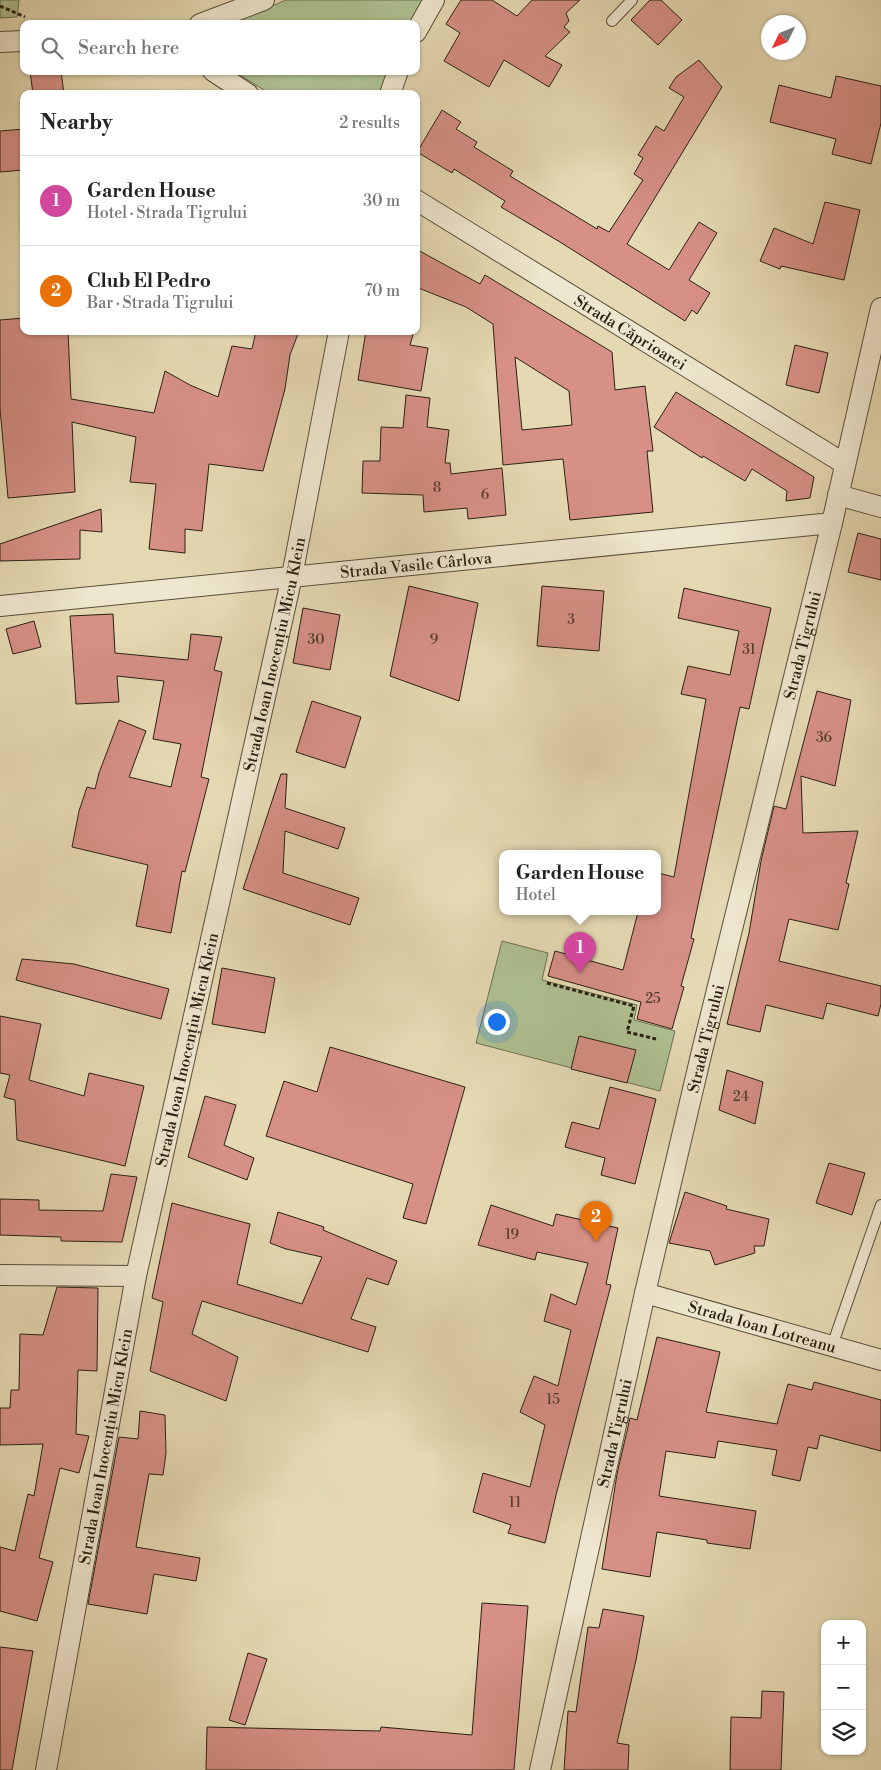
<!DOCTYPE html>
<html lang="en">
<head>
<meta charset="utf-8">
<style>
	body { margin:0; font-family:"Libre Bodoni",serif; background:#f6f6f6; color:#222 }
	.controls { position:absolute; right:15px; bottom:15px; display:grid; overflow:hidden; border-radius:10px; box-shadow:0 1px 4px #0004 }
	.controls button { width:45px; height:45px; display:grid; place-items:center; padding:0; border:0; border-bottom:1px solid #e0e0e0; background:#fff; color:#222; font:25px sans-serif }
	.compass { position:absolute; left:761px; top:15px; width:45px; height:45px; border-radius:50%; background:#fff; box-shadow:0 1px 4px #0004; rotate:227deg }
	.you { position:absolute; left:496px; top:1021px; width:18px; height:18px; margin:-12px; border:4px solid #fff; border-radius:50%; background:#1a73e8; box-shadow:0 0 0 8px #1a73e833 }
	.badge { display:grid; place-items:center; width:32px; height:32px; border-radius:50%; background:#8f2418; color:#fff; font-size:16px; font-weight:700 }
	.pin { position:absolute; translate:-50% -41px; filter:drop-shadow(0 1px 2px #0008) }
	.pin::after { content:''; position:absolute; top:26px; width:18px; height:15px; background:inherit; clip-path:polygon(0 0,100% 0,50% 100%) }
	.popup { position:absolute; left:499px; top:850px; width:162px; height:65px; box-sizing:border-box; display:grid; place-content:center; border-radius:10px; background:#fff; filter:drop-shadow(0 1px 4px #0005); font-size:16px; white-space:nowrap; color:#767676 }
	.popup b { font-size:19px; color:#222 }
	.popup::after { content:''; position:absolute; left:50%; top:100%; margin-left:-10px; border:10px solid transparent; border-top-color:#fff }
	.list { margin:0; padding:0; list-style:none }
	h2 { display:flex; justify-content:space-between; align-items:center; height:65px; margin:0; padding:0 20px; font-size:21px }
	h2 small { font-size:16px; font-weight:400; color:#767676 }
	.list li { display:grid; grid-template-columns:32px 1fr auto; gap:15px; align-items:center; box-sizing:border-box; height:90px; padding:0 20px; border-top:1px solid #e0e0e0 }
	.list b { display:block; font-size:19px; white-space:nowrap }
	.list p { margin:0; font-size:16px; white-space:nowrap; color:#767676 }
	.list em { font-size:16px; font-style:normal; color:#767676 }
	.icon { flex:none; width:28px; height:28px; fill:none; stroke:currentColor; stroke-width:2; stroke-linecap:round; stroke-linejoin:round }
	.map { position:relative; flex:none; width:881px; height:1770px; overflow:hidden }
	.search { position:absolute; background:#fff; box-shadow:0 1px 4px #0004; left:20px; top:20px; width:400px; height:55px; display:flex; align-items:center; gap:12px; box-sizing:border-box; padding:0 18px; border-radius:10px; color:#767676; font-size:19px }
	.panel { position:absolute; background:#fff; box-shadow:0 1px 4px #0004; left:20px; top:90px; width:400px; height:245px; border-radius:10px }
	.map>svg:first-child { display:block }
	.green { fill:#aec092; stroke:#6c7052 }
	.building { fill:#d79086; stroke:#2a2012; fill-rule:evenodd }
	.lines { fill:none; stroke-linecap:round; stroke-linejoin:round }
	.service-casing { stroke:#594e3a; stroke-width:12 }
	.minor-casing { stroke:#594e3a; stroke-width:22 }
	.path { stroke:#2a2012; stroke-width:3; stroke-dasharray:4 2.5; stroke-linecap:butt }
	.service { stroke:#eee6ce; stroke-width:10 }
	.minor { stroke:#eee6ce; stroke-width:20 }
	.labels { text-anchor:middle; stroke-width:4.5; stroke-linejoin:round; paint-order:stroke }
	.number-label { font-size:14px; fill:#553c2f }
	.street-label { font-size:16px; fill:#2a2012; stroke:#eee6ce }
</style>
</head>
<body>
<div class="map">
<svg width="881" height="1770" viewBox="0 0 881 1770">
	<rect width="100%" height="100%" fill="#e5d9b3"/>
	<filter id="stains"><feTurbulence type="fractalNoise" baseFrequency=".004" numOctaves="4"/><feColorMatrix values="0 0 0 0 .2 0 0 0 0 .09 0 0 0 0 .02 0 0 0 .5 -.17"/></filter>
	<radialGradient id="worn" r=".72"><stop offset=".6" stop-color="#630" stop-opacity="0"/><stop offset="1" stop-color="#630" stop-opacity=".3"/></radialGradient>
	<g class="green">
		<polygon points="0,0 19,0 17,17 0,18"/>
		<polygon points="286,0 423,0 409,24 230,24"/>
		<polygon points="234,71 388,71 380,94 270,94"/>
		<polygon points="502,941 548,953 542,980 637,1005 634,1020 675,1031 660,1091 476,1043"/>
	</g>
	<g class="building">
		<polygon points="461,0 492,0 517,16 532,0 580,0 566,13 569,21 564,27 570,32 545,56 562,65 549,87 504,60 489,87 444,61 460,33 446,24"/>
		<polygon points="650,0 661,0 682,20 658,45 631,20"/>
		<polygon points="699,60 722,87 627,244 669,270 699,222 717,233 689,280 710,293 697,314 692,310 685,321 560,242 501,207 505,201 454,169 452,173 417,152 442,110 461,122 456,129 477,142 474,147 513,171 510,176 597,229 598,226 609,232 643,180 634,174 643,158 638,155 656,126 664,131 684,97 669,88 676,77"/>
		<polygon points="30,71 61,71 64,94 33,94"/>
		<polygon points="836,76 881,86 881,123 871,164 832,154 836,139 770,122 779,85 831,98"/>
		<polygon points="24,129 24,170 0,172 0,131"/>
		<polygon points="825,202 860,210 844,280 781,266 780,269 760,261 774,228 813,244"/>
		<path d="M416 249 480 284 485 275 612 352 615 390 645 386 653 451H647L653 512 570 520 563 459 503 465 493 324 466 307 416 287ZM515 357 569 391 572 425 522 430Z"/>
		<polygon points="24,318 24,331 68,331 71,399 154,413 165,371 190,385 218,397 232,346 252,349 256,331 299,331 290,355 285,389 263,471 209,464 202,531 185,529 185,553 149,549 156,484 130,482 136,437 72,422 75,492 8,498 0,408 0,320"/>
		<polygon points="366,331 414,331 410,345 428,348 421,391 358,380"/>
		<polygon points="795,345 828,353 819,393 786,385"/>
		<polygon points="676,392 814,477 810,498 786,501 787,491 752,469 745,481 703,456 702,458 654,427"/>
		<polygon points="406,395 430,398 427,427 449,430 445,463 450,463 451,474 502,468 506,515 468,519 467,508 424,512 423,495 362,493 363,461 380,461 381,427 403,428"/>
		<polygon points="101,509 102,532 80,530 80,559 0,561 0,544"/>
		<polygon points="858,533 881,539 881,580 848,572"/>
		<polygon points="409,586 478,603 459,701 390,676"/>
		<polygon points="542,586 604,591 599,651 537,646"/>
		<polygon points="684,588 771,608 749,709 740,707 695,919 691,938 694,939 681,986 684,987 672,1029 637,1019 641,1002 548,976 555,951 623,970 638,912 658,912 658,873 674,877 706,699 681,694 688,666 730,675 739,631 678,618"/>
		<polygon points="303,608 340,615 330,670 293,663"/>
		<polygon points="113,614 115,653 188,660 191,634 222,637 214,670 222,672 201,777 209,779 185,872 182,871 171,933 136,926 148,865 72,847 79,811 87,787 95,789 99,773 119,720 146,731 129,777 171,787 181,744 153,739 164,681 117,676 119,702 76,704 70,616"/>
		<polygon points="34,621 41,647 13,654 6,629"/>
		<polygon points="817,691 851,700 835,786 801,776 803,833 858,831 846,883 849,884 838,930 789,919 779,961 881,986 881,1004 878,1016 827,1003 823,1019 766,1005 760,1032 727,1024 749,933 761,861 774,806 786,809"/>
		<polygon points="312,701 361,717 345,768 296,752"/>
		<polygon points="281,774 287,774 285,808 345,828 338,849 285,831 283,873 359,898 350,925 243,889"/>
		<polygon points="22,959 74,964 169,989 161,1019 16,980"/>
		<polygon points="222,968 275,978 265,1033 212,1024"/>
		<polygon points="0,1016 41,1024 29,1080 84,1096 89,1073 144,1086 125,1166 17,1140 15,1100 4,1097 10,1075 0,1073"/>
		<polygon points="579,1036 636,1050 627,1083 571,1069"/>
		<polygon points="330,1047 465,1087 426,1224 403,1218 413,1184 266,1136 284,1081 317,1092"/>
		<polygon points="727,1070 763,1082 755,1124 719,1110"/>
		<polygon points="610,1087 656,1099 635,1184 601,1175 605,1158 565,1147 572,1122 599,1129"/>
		<polygon points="205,1096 236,1105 224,1145 254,1158 247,1180 188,1157"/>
		<polygon points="829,1163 865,1173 852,1215 816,1203"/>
		<polygon points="111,1174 137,1177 122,1242 61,1241 61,1237 0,1235 0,1199 39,1200 39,1210 103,1211"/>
		<polygon points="685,1192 727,1206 726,1209 769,1219 764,1246 754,1246 755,1253 715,1265 710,1251 669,1243"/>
		<polygon points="172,1203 250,1224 237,1284 302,1304 322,1257 286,1249 270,1243 278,1212 324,1227 323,1230 397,1261 388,1285 367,1278 351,1319 376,1327 368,1352 202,1301 192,1334 238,1357 226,1401 150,1371 163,1302 152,1298"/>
		<polygon points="491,1205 553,1226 556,1214 618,1228 606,1284 611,1285 556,1495 545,1543 508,1533 511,1525 473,1512 483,1473 530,1487 545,1425 520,1412 534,1376 558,1386 571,1330 544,1321 551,1294 576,1305 588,1263 537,1252 535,1260 478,1245"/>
		<polygon points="57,1287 98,1288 97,1371 78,1370 76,1434 89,1436 79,1473 60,1468 39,1558 53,1562 37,1621 0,1611 0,1547 15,1551 28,1494 34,1496 43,1444 0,1445 0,1408 10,1408 11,1390 19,1390 20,1334 43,1335"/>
		<polygon points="657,1337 720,1352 706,1412 777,1424 788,1384 812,1390 814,1382 881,1400 881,1451 820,1435 817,1449 808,1447 800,1481 772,1475 777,1450 718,1441 715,1458 666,1451 659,1496 756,1511 750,1549 707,1543 707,1540 657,1532 650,1577 602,1569 617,1474 630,1418 637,1420"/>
		<polygon points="140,1411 165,1415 166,1453 163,1475 149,1474 136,1547 200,1558 196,1581 154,1574 147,1614 88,1604 119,1437 138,1439"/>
		<polygon points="482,1603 528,1606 514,1770 206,1770 207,1727 380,1731 381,1727 472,1735"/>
		<polygon points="603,1609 644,1616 636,1660 617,1743 629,1745 628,1770 564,1770 568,1711 576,1712 588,1627 599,1628"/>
		<polygon points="0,1647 33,1651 12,1770 0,1770"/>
		<polygon points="248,1653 267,1659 245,1725 229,1720"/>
		<polygon points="762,1691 784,1692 781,1770 730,1770 731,1717 761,1718"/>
	</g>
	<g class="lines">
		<g class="service-casing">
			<g id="service">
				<polyline points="612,21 632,0"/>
				<polyline points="832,1346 881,1205"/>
			</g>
		</g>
		<g class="minor-casing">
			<g id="minor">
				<polyline points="200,24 264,0"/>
				<polyline points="416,32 434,0"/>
				<polyline points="0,42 24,41"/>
				<polyline points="213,71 248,94"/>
				<polyline points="390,94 398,71"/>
				<path id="s1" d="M416 200 845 464"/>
				<polyline points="838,495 881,507"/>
				<path id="s2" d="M0 606 832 523"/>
				<polyline points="0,1275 136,1276"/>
				<path id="s3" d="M645 1293 881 1360"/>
				<path id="s4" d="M46 1770 136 1276 292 576 339 331"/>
				<path id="s5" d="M540 1770 645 1293 702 1051 832 523 881 308"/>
			</g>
		</g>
		<g class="path">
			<polyline points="0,6 25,17"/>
			<polyline points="547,983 634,1006 627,1032 656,1039"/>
		</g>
		<use href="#service" class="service"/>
		<use href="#minor" class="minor"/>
	</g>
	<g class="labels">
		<g class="number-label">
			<text x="437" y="492">8</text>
			<text x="485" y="499">6</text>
			<text x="571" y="624">3</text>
			<text x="316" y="644">30</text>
			<text x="434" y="644">9</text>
			<text x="749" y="654">31</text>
			<text x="824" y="742">36</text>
			<text x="653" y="1003">25</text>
			<text x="741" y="1101">24</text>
			<text x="512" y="1239">19</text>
			<text x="553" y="1404">15</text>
			<text x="515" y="1507">11</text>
		</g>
		<g class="street-label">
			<text dy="6" stroke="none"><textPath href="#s1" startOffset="252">Strada Căprioarei</textPath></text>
			<text dy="6" stroke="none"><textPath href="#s2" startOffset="418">Strada Vasile Cârlova</textPath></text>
			<text dy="6" stroke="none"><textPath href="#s5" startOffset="1155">Strada Tigrului</textPath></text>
			<text dy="6" stroke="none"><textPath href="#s4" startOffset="1139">Strada Ioan Inocențiu Micu Klein</textPath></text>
			<text dy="6" stroke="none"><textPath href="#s5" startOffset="750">Strada Tigrului</textPath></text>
			<text dy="6" stroke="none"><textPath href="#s4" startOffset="734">Strada Ioan Inocențiu Micu Klein</textPath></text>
			<text dy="6" stroke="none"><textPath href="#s3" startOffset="122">Strada Ioan Lotreanu</textPath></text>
			<text dy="6" stroke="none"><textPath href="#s5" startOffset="345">Strada Tigrului</textPath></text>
			<text dy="6" stroke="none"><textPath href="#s4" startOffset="329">Strada Ioan Inocențiu Micu Klein</textPath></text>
		</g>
	</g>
	<rect width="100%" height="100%" filter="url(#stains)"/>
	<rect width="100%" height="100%" fill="url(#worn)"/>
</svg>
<div class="controls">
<button>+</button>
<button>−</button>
<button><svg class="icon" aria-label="layers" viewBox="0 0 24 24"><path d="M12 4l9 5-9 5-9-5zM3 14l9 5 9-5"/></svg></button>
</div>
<svg class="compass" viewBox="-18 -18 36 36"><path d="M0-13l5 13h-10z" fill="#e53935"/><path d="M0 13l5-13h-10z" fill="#767676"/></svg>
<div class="you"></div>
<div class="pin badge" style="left:580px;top:973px;background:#d1479c">1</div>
<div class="popup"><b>Garden House</b>Hotel</div>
<div class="pin badge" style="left:596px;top:1242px;background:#e8710a">2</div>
<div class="search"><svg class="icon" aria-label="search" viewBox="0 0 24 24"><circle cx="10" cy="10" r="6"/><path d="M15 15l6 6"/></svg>Search here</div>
<section class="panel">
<h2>Nearby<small>2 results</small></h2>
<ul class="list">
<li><span class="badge" style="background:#d1479c">1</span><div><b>Garden House</b><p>Hotel · Strada Tigrului</p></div><em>30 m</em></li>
<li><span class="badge" style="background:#e8710a">2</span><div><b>Club El Pedro</b><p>Bar · Strada Tigrului</p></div><em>70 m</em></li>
</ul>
</section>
</div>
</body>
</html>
